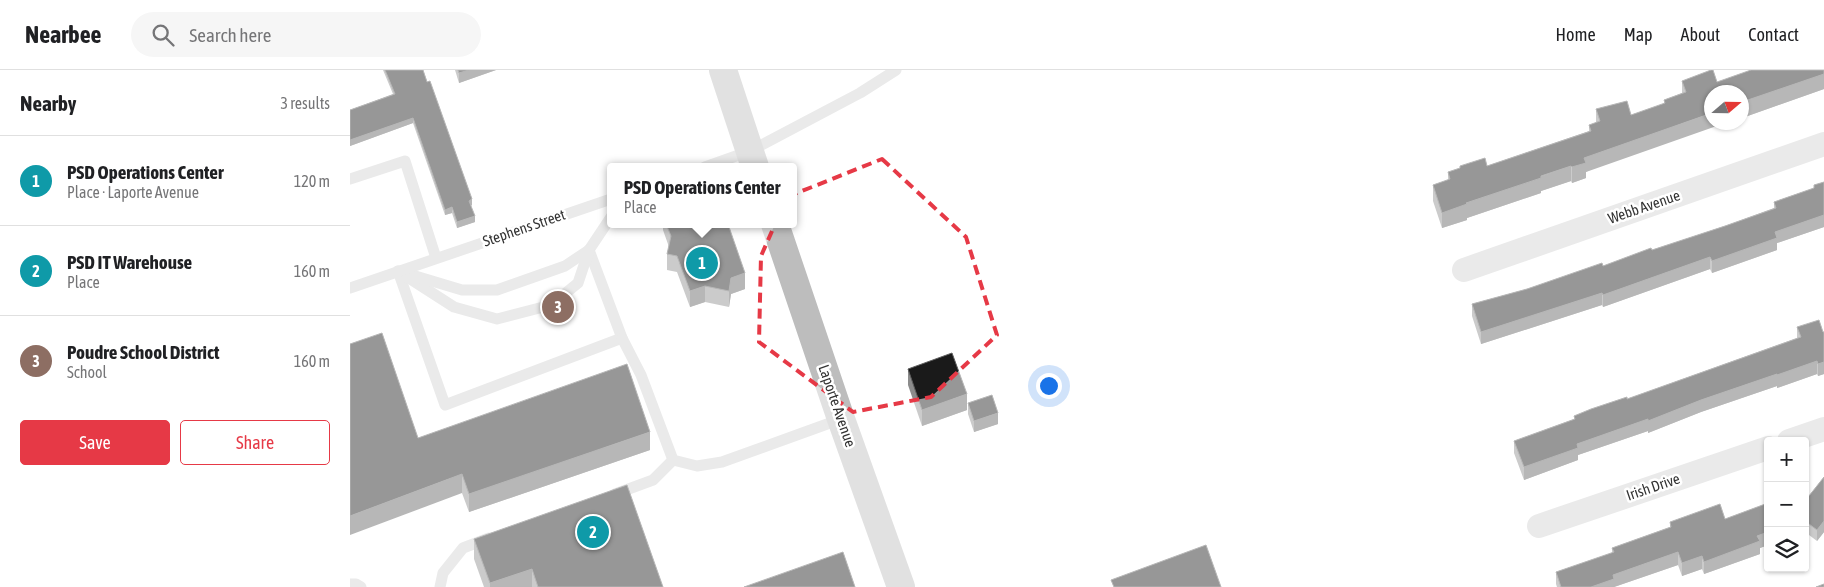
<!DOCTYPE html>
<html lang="en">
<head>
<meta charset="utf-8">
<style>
	body { margin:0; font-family:"Asap Condensed",sans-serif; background:#f6f6f6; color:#202124 }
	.controls { position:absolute; right:15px; bottom:15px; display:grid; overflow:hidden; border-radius:5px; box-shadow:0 1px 4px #0004 }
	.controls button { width:45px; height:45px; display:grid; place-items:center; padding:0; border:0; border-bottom:1px solid #e0e0e0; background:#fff; color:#202124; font:25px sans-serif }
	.compass { position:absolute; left:1354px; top:15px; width:45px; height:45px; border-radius:50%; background:#fff; box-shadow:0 1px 4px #0004; rotate:70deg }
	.you { position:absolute; left:698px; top:315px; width:18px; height:18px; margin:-12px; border:4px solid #fff; border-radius:50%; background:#1a73e8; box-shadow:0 0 0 8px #1a73e833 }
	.badge { display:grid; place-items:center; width:32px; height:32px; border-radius:50%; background:#e63946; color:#fff; font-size:16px; font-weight:700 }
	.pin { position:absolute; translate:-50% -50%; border:2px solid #fff; box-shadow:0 1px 5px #0006 }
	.popup { position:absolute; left:257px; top:93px; width:190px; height:65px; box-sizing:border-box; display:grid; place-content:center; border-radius:5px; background:#fff; filter:drop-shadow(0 1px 4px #0005); font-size:16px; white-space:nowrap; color:#757577 }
	.popup b { font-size:19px; color:#202124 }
	.popup::after { content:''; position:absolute; left:50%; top:100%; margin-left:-10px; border:10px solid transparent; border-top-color:#fff }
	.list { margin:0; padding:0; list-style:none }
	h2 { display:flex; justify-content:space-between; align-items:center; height:65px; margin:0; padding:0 20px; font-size:21px }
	h2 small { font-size:16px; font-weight:400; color:#757577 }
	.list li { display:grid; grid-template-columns:32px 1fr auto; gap:15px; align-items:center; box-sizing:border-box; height:90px; padding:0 20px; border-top:1px solid #e0e0e0 }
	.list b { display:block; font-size:19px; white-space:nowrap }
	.list p { margin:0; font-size:16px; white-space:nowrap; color:#757577 }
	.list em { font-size:16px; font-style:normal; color:#757577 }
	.actions { display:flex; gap:10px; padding:15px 20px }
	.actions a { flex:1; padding:11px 0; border:1px solid #e63946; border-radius:5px; text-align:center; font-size:18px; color:#e63946 }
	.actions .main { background:#e63946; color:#fff }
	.icon { flex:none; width:28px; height:28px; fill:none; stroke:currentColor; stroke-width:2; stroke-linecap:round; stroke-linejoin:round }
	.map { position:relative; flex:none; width:1474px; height:517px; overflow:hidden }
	header { display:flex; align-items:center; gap:30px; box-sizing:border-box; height:70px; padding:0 25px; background:#fff; border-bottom:1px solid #e0e0e0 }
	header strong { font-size:24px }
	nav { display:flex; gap:28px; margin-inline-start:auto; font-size:18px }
	.search { width:350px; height:45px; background:#f6f6f6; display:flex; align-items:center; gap:12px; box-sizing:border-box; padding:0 18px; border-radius:28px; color:#757577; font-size:19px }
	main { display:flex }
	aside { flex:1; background:#fff }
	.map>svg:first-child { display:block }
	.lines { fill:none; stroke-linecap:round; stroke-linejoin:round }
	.lane { stroke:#d0d0d0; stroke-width:11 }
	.street { stroke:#d0d0d0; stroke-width:24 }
	.secondary { stroke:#bdbdbd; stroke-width:28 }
	.wall { fill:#8c8c8c }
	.shaded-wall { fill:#5f5f5f }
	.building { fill:#1a1a1a; stroke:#5f5f5f }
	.marked { fill:none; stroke:#e63946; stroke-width:4; stroke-dasharray:10 6; stroke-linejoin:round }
	.labels { text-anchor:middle; stroke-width:5; stroke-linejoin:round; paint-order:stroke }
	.street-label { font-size:15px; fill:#333; stroke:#fff }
</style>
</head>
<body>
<header>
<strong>Nearbee</strong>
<div class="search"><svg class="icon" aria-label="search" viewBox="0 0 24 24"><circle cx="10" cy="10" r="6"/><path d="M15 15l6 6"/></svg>Search here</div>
<nav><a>Home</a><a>Map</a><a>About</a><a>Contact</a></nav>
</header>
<main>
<aside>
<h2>Nearby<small>3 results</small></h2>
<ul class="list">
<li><span class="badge" style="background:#0f9aa8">1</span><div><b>PSD Operations Center</b><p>Place · Laporte Avenue</p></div><em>120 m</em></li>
<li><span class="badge" style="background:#0f9aa8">2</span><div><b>PSD IT Warehouse</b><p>Place</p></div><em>160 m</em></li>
<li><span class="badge" style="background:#8d6e63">3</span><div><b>Poudre School District</b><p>School</p></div><em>160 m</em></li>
</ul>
<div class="actions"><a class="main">Save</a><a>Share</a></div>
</aside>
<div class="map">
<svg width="1474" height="517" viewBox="0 0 1474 517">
	<rect width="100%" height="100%" fill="#fff"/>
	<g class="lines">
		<g class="lane">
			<polyline points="355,97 400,81 510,23 546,0"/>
			<polyline points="0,109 55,91 86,188"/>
			<polyline points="48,201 95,335 272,268 239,180 261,147"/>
			<polyline points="48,201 104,237 147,249 201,235 228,213 239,180"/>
			<polyline points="62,205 112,220 147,220 215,196 239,180"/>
			<polyline points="0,218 261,129"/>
			<polyline points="272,268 291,305 323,390 347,396 372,392 491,349"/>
			<polyline points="265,424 303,410 323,390"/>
			<polyline points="0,514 6,514 11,517"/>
			<polyline points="90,517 93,503 113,478 139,468"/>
		</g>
		<g class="street">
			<polyline points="1114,200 1474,74"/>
			<polyline points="1439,371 1474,359"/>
			<polyline points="1189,456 1418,378"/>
		</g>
		<g class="secondary">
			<polyline points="373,0 405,97"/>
			<polyline points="425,154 491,349 551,517"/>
		</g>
	</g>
	<g class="wall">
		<polygon points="33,0 73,0 122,135 121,136 125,152 107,158 102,143 95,145 63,53 0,76 0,40 43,24"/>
		<polygon points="105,0 146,0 109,13"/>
		<polygon points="1474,0 1474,19 1392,48 1392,22 1236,102 1236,108 1222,113 1221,111 1191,121 1191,123 1117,148 1117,150 1092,158 1083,131 1083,115 1098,110 1098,102 1137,96 1239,61 1239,55 1246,53 1246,39 1281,45 1314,34 1314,30 1332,23 1332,11 1367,12"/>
		<polygon points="1474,112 1474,157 1427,173 1427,180 1362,203 1360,199 1253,237 1252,235 1131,274 1122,246 1122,234 1177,219 1253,196 1375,156 1424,138 1424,132 1464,118 1464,115"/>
		<polygon points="313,154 378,154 395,219 381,224 379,237 355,232 340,237 327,202 317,200 317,184 319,177 313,160"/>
		<polygon points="1447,257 1474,262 1474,304 1468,306 1467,304 1427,318 1427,316 1351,342 1298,363 1298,361 1228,385 1228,390 1174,410 1164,383 1164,371 1224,349 1224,346 1277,329 1447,268"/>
		<polygon points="558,299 617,340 572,356 558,315"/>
		<polygon points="618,333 648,354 624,362 618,344"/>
		<polygon points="68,368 300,380 119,442 112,423"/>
		<polygon points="1474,407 1474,462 1467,471 1455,462 1455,431"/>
		<polygon points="1418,433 1418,475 1410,478 1410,484 1354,504 1352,499 1332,506 1328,495 1264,517 1207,517 1206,514 1206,502 1262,483 1262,478 1320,457 1320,452 1375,449"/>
		<polygon points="124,469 313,517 134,517 124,489"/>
	</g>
	<g class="shaded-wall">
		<polygon points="119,0 146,0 109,13 109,3"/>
		<polygon points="1474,4 1474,19 1392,48 1392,32"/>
		<polygon points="1362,43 1362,52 1378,52 1236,102 1236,108 1222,113 1222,97 1234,88"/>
		<polygon points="63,48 63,53 0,76 0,70"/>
		<polygon points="1221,96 1221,111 1191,121 1191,123 1117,148 1117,150 1092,158 1092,143 1116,133"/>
		<polygon points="122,129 122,135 119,136 119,131"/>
		<polygon points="102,137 102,143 95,145 95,140"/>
		<polygon points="1474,145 1474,157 1427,173 1427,180 1362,203 1362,191 1425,162"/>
		<polygon points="125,146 125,152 107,158 107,152"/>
		<polygon points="1360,187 1360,199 1253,237 1253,225"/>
		<polygon points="395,203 395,219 381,224 379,237 379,221 381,208"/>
		<polygon points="355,216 355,232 340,237 340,221"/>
		<polygon points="1252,223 1252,235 1131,274 1131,262"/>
		<polygon points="1467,291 1467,304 1427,318 1427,305"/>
		<polygon points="1474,292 1474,304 1468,306 1468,294"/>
		<polygon points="1427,304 1427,316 1351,342 1298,363 1298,351 1351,330"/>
		<polygon points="617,324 617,340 572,356 572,340"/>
		<polygon points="648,343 648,354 624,362 624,351"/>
		<polygon points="1298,349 1298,361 1228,385 1228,390 1174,410 1174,397 1227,374"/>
		<polygon points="300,362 300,380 119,442 119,424"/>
		<polygon points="112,404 112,423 0,465 0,446"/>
		<polygon points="1474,451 1474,462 1467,471 1467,460"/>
		<polygon points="1418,462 1418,475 1410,478 1410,484 1354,504 1354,492 1407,466"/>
		<polygon points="1328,482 1328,495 1264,517 1241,517 1263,505"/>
		<polygon points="1352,486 1352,499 1332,506 1332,493"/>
		<polygon points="182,499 182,517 140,517 140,513"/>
	</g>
	<g class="building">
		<polygon points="35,0 73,0 77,12 80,11 122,129 119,131 125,146 107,152 102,137 95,140 63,48 0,70 0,40 45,24"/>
		<polygon points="108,0 119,0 109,3"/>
		<polygon points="1361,0 1363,0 1367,12 1401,0 1474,0 1474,4 1392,32 1392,22 1362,22 1362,43 1234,88 1236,93 1222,97 1221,96 1191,106 1191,108 1116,133 1117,134 1092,143 1083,115 1100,109 1098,102 1110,98 1110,96 1135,88 1137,96 1241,61 1239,55 1250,51 1246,39 1277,31 1281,45 1315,33 1314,30 1336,22 1332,11"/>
		<polygon points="1474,112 1474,145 1425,162 1427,168 1362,191 1360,187 1253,225 1252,223 1131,262 1122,234 1177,219 1252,193 1253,196 1301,178 1302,180 1375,156 1426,138 1424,132 1464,118 1464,115"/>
		<polygon points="316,154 378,154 395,203 381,208 379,221 355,216 340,221 327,186 317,184 321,166"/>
		<polygon points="1469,250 1473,262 1474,262 1474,292 1468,294 1467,291 1427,305 1427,304 1351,330 1298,351 1298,349 1227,374 1228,378 1174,397 1164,371 1225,349 1224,346 1241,339 1277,327 1277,329 1451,267 1447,257"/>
		<polygon points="32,263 68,368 277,294 300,362 119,424 112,404 0,446 0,274"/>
		<polygon points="602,283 617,324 572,340 558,299"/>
		<polygon points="642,325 648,343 624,351 618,333"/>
		<polygon points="1474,407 1474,451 1467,460 1455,451 1455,431"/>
		<polygon points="277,415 313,517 188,517 182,499 140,513 124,469"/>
		<polygon points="1418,433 1418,462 1407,466 1410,471 1354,492 1352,486 1332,493 1328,482 1263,505 1264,509 1241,517 1211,517 1206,502 1264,482 1262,478 1321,457 1320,452 1370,434 1375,449"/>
		<polygon points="856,475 871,517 764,517 761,510"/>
		<polygon points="493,482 505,517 394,517"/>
		<polygon points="1474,514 1474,517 1466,517"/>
	</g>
	<path d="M0 0H1474V517H0ZM532 89 616 167 647 265 581 327 503 342 409 272 411 186 437 127Z" fill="#fff" fill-opacity=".55" fill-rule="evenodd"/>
	<path class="marked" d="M532 89 616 167 647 265 581 327 503 342 409 272 411 186 437 127Z"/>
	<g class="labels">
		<g class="street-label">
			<text transform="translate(1294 137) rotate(-19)" y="5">Webb Avenue</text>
			<text transform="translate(174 158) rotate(-19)" y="5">Stephens Street</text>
			<text transform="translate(487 336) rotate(71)" y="5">Laporte Avenue</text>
			<text transform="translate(1303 417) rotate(-19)" y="5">Irish Drive</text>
		</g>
	</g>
</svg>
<div class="controls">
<button>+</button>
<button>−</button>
<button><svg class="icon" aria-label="layers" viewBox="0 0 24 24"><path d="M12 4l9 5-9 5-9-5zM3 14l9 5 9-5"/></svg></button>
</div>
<svg class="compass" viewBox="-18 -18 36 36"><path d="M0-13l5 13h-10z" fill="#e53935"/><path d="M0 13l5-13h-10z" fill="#757577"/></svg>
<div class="you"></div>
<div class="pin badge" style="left:352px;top:193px;background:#0f9aa8">1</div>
<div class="popup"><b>PSD Operations Center</b>Place</div>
<div class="pin badge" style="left:243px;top:462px;background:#0f9aa8">2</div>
<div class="pin badge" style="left:208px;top:237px;background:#8d6e63">3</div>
</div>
</main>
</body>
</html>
